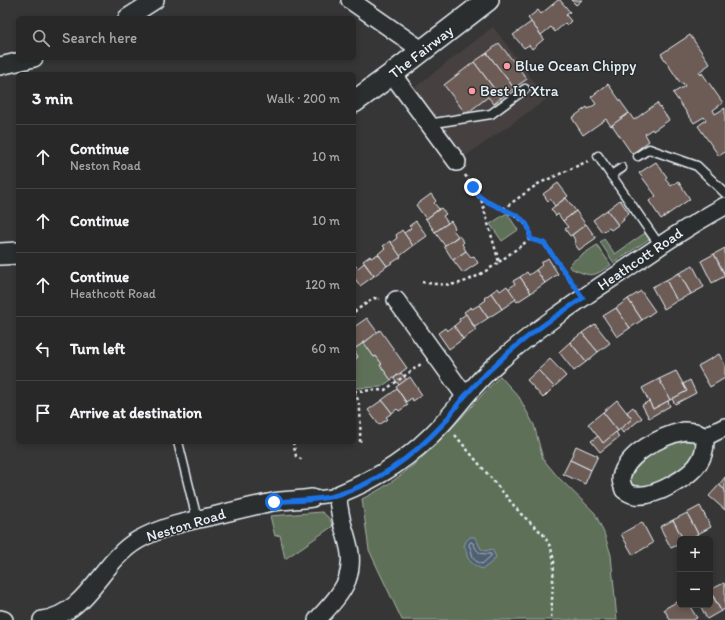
<!DOCTYPE html>
<html lang="en">
<head>
<meta charset="utf-8">
<style>
	body { margin:0; font-family:Itim,sans-serif; background:#353434; color:#f1f3f6 }
	.controls { position:absolute; right:12px; bottom:12px; display:grid; overflow:hidden; border-radius:6px; box-shadow:0 2px 6px #0003 }
	.controls button { width:36px; height:36px; display:grid; place-items:center; padding:0; border:0; border-bottom:1px solid #454445; background:#292828; color:#f1f3f6; font:20px sans-serif }
	.stop { position:absolute; width:12px; height:12px; margin:-9px; border:3px solid #1a73e8; border-radius:50%; background:#fff }
	.stop.end { background:#1a73e8; border-color:#fff; box-shadow:0 1px 4px #0008 }
	.list { margin:0; padding:0; list-style:none }
	h2 { display:flex; justify-content:space-between; align-items:center; height:52px; margin:0; padding:0 16px; font-size:17px }
	h2 small { font-size:13px; font-weight:400; color:#a5a6a8 }
	.list li { display:grid; grid-template-columns:26px 1fr auto; gap:12px; align-items:center; box-sizing:border-box; height:64px; padding:0 16px; border-top:1px solid #454445 }
	.list b { display:block; font-size:15px; white-space:nowrap }
	.list p { margin:0; font-size:13px; white-space:nowrap; color:#a5a6a8 }
	.list em { font-size:13px; font-style:normal; color:#a5a6a8 }
	.icon { flex:none; width:22px; height:22px; fill:none; stroke:currentColor; stroke-width:2; stroke-linecap:round; stroke-linejoin:round }
	.map { position:relative; flex:none; width:725px; height:620px; overflow:hidden }
	.search { position:absolute; background:#292828; box-shadow:0 2px 6px #0003; left:16px; top:16px; width:340px; height:44px; display:flex; align-items:center; gap:10px; box-sizing:border-box; padding:0 14px; border-radius:6px; color:#a5a6a8; font-size:15px }
	.panel { position:absolute; background:#292828; box-shadow:0 2px 6px #0003; left:16px; top:72px; width:340px; height:372px; border-radius:6px }
	.map>svg:first-child { display:block }
	.built { fill:#474140 }
	.green { fill:#5f7059; stroke:#a4b0a8 }
	.water { fill:#4f6171; stroke:#8c9ba7 }
	.lines { fill:none; stroke-linecap:round; stroke-linejoin:round }
	.shore { stroke:#abb7c2; stroke-width:1 }
	.building { fill:#6d5b57; stroke:#e8f1f8 }
	.service-casing { stroke:#e8f1f8; stroke-width:11 }
	.pedestrian-casing { stroke:#e8f1f8; stroke-width:15 }
	.minor-casing { stroke:#e8f1f8; stroke-width:20 }
	.tertiary-casing { stroke:#e8f1f8; stroke-width:24 }
	.path { stroke:#e8f1f8; stroke-width:2.5; stroke-dasharray:3 3; stroke-linecap:butt }
	.service { stroke:#2a2d2e; stroke-width:8 }
	.pedestrian { stroke:#2a2d2e; stroke-width:12 }
	.minor { stroke:#2a2d2e; stroke-width:17 }
	.tertiary { stroke:#2a2d2e; stroke-width:21 }
	.route { stroke:#1a73e8; stroke-width:5 }
	.poi-dot { fill:#ff9aa2; stroke:#2a2d2e; stroke-width:1.5 }
	.labels { text-anchor:middle; stroke-width:3; stroke-linejoin:round; paint-order:stroke }
	.street-label { font-size:15px; fill:#e8f1f8; stroke:#2a2d2e }
	.poi-label { font-size:15px; fill:#e8f1f8; stroke:#2a2d2e; text-anchor:start }
</style>
</head>
<body>
<div class="map">
<svg width="725" height="620" viewBox="0 0 725 620">
	<rect width="100%" height="100%" fill="#373636"/>
	<filter id="ink" filterUnits="userSpaceOnUse"><feTurbulence type="fractalNoise" baseFrequency=".025" numOctaves="2"/><feDisplacementMap in="SourceGraphic" scale="8" xChannelSelector="R" yChannelSelector="G"/><feConvolveMatrix kernelMatrix="1 2 1 2 8 2 1 2 1" color-interpolation-filters="sRGB"/></filter>
	<g filter="url(#ink)">
		<polygon class="built" points="493,27 547,99 464,157 413,89"/>
		<g class="green">
			<polygon points="507,213 518,230 502,241 490,224"/>
			<polygon points="645,233 649,239 614,263 600,242 604,239 615,254"/>
			<path d="M597 245 611 265C591 278 592 277 570 268L569 266 573 261Z"/>
			<polygon points="364,343 374,357 376,356 382,364 380,365 391,380 381,387 354,388 354,360 358,357 354,349"/>
			<path d="M500 376 519 397 534 425 543 459 558 477 595 513 604 533 611 555 617 620H402L369 550 362 499C419 472 457 420 500 376Z"/>
			<path d="M687 441H692L698 445C692 465 659 490 638 488 635 488 632 486 629 484L630 476C645 457 663 443 687 441Z"/>
			<polygon points="322,512 329,518 333,526 285,559 280,535 275,536 270,516"/>
		</g>
		<path class="water" d="M470 537H475L481 549 485 551 492 549 496 557 492 562 483 569C476 567 469 562 467 556 466 551 467 550 464 546L466 541Z"/>
		<g class="lines">
			<path class="shore" d="M471 542 473 543C478 554 480 554 491 554V556L482 564C470 560 474 554 469 545Z"/>
		</g>
		<g class="building">
			<polygon points="558,0 560,0 570,12 566,15 571,21 567,25 565,23 555,32 551,27 541,35 528,18 538,10 541,14"/>
			<polygon points="571,0 582,0 576,5"/>
			<polygon points="531,22 544,39 532,49 529,45 524,48 513,35"/>
			<polygon points="690,35 710,64 699,72 701,75 702,73 723,103 713,110 715,114 725,108 725,152 719,156 698,126 706,120 704,117 694,123 673,93 685,86 683,83 681,84 661,54"/>
			<polygon points="499,43 527,79 514,88 487,53"/>
			<polygon points="487,53 514,88 501,98 474,62"/>
			<polygon points="474,62 501,98 494,104 488,97 466,114 444,85"/>
			<polygon points="608,84 629,113 611,126 606,119 583,135 572,118 587,107 588,109 596,104 591,97"/>
			<polygon points="657,103 669,120 653,131 652,129 645,134 649,141 632,154 612,125 629,113 634,120"/>
			<polygon points="656,162 667,177 665,179 671,186 678,181 690,199 661,219 649,201 656,196 639,173"/>
			<polygon points="558,183 568,196 555,206 550,199 548,201 543,194"/>
			<polygon points="431,194 436,201 434,203 439,209 426,219 416,205"/>
			<polygon points="566,198 576,211 563,221 558,214 556,216 551,209"/>
			<polygon points="620,200 629,213 623,218 624,220 618,225 607,210"/>
			<polygon points="441,208 446,214 443,216 448,223 435,232 426,219"/>
			<polygon points="607,210 618,225 611,230 609,228 602,232 593,220"/>
			<polygon points="576,211 586,225 570,236 565,229 568,227 563,221"/>
			<polygon points="416,221 427,236 413,246 404,233 411,228 409,226"/>
			<polygon points="451,221 455,228 453,230 458,236 445,246 435,232"/>
			<polygon points="586,224 596,238 579,250 574,243 576,242 572,235"/>
			<polygon points="402,230 413,246 400,256 391,243 397,238 396,235"/>
			<polygon points="459,236 464,242 462,244 466,251 453,260 444,246"/>
			<polygon points="390,241 401,257 387,266 378,254 385,248 383,246"/>
			<polygon points="725,248 725,275 714,254"/>
			<polygon points="466,251 471,257 474,256 478,263 463,273 453,260"/>
			<polygon points="378,254 387,266 374,276 363,261 370,256 371,258"/>
			<polygon points="714,254 725,276 712,283 701,261"/>
			<polygon points="548,258 558,274 545,283 536,270 542,265 541,263"/>
			<polygon points="364,263 374,276 360,286 354,277 354,267 356,266 358,268"/>
			<polygon points="693,266 704,287 691,294 679,273"/>
			<polygon points="536,270 545,283 531,293 520,277 527,272 529,275"/>
			<polygon points="679,273 691,294 677,301 666,280"/>
			<polygon points="520,277 531,293 517,302 508,289 515,284 513,281"/>
			<polygon points="666,280 677,301 664,309 652,287"/>
			<polygon points="507,286 516,299 502,309 491,293 498,288 500,291"/>
			<polygon points="641,291 655,311 642,320 628,299"/>
			<polygon points="491,293 502,309 488,318 479,305 486,300 484,298"/>
			<polygon points="628,299 642,320 630,328 616,308"/>
			<polygon points="479,305 488,318 475,327 464,312 471,307 472,309"/>
			<polygon points="616,308 630,328 617,337 603,316"/>
			<polygon points="466,314 476,330 463,339 454,326 460,321 459,319"/>
			<polygon points="367,318 378,333 354,349 354,327"/>
			<polygon points="595,324 610,343 598,352 582,333"/>
			<polygon points="454,326 463,339 449,349 438,333 445,328 447,331"/>
			<polygon points="380,330 407,368 391,380 380,365 382,364 376,356 374,357 364,343"/>
			<polygon points="582,333 598,352 586,362 570,342"/>
			<polygon points="570,342 586,362 574,371 559,352"/>
			<polygon points="354,351 358,357 354,360"/>
			<polygon points="719,354 725,365 725,378 710,387 698,366"/>
			<polygon points="550,359 566,376 554,387 538,370"/>
			<polygon points="538,370 554,387 543,398 527,380"/>
			<polygon points="676,371 687,391 670,400 659,379"/>
			<polygon points="401,373 407,380 399,385 394,378"/>
			<polygon points="410,377 422,395 413,401 412,398 406,402 396,387"/>
			<polygon points="659,379 670,400 653,409 642,388"/>
			<polygon points="690,380 696,393 675,404 672,399 687,391 683,384"/>
			<polygon points="397,389 408,405 399,411 397,409 392,413 382,400"/>
			<polygon points="382,400 392,413 386,417 388,419 379,425 368,410"/>
			<polygon points="617,400 632,419 618,431 603,412"/>
			<polygon points="649,401 653,409 668,401 670,406 649,418 642,405"/>
			<polygon points="633,407 642,418 623,433 620,429 632,419 627,412"/>
			<polygon points="603,412 618,431 603,443 588,424"/>
			<polygon points="616,432 619,437 600,452 591,441 598,436 603,443"/>
			<polygon points="576,446 598,456 591,470 570,460"/>
			<polygon points="570,460 591,470 585,484 563,474"/>
			<polygon points="725,477 725,490 719,485"/>
			<polygon points="719,485 725,490 725,510 709,496"/>
			<polygon points="700,506 711,527 698,534 687,513"/>
			<polygon points="687,513 698,534 689,539 683,539 673,520"/>
			<polygon points="673,520 683,539 680,539 680,544 671,548 660,527"/>
			<polygon points="642,522 653,543 633,555 621,534"/>
			<polygon points="724,583 725,586 725,609 721,611 710,590"/>
			<polygon points="710,591 721,611 707,619 700,605 710,605"/>
			<polygon points="680,600 680,605 689,605 697,618 693,620 670,620 664,609"/>
		</g>
		<g class="lines">
			<g class="service-casing">
				<g id="service">
					<polyline points="428,124 491,114 525,89"/>
					<polyline points="598,156 660,246"/>
					<polyline points="638,156 649,149 697,166 725,193"/>
					<polyline points="611,175 622,168"/>
					<polyline points="178,442 197,519"/>
				</g>
			</g>
			<g class="pedestrian-casing">
				<polyline id="pedestrian" points="312,498 337,495"/>
			</g>
			<g class="minor-casing">
				<g id="minor">
					<polyline points="350,0 423,51"/>
					<polyline points="127,18 155,0"/>
					<polyline points="0,66 34,58"/>
					<polyline points="392,74 457,162"/>
					<polyline points="396,300 465,396"/>
					<path d="M684 431 695 432 705 437C705 445 705 451 701 459 693 476 655 498 635 495 632 495 627 492 624 490 623 487 621 482 621 478 626 453 662 436 684 431Z"/>
					<polyline points="705,437 725,427"/>
					<polyline points="0,619 4,620"/>
					<path d="M42 620C88 614 101 561 138 540 161 527 188 521 213 516 233 511 253 506 273 502 285 500 299 500 312 498"/>
					<path d="M317 620C328 608 341 595 347 580 354 560 349 545 343 526 340 516 339 505 337 495 381 477 411 458 443 423 460 404 474 384 494 366 533 331 576 302 620 273 655 249 688 226 725 206"/>
				</g>
			</g>
			<g class="tertiary-casing">
				<g id="tertiary">
					<polyline points="354,102 392,74 488,0"/>
					<polyline points="0,254 18,253"/>
				</g>
			</g>
			<g class="path">
				<polyline points="465,175 473,187 476,194 481,199 503,209 523,221 529,229 530,239 544,243 573,285"/>
				<polyline points="503,209 538,184 588,161"/>
				<polyline points="499,262 530,239"/>
				<path d="M422 282C433 284 449 286 460 283 474 279 488 270 499 262L481 199"/>
				<polyline points="354,312 374,298 380,299"/>
				<polyline points="354,391 385,390 421,364"/>
				<path d="M354 392C363 405 360 426 360 442"/>
				<polyline points="455,435 521,514 543,534 551,548 554,561 551,620"/>
				<polyline points="293,442 296,456 304,461"/>
			</g>
			<use href="#service" class="service"/>
			<use href="#pedestrian" class="pedestrian"/>
			<use href="#minor" class="minor"/>
			<use href="#tertiary" class="tertiary"/>
		</g>
	</g>
	<g class="lines" filter="url(#ink)">
		<path class="route" d="M274 502C294 500 318 501 337 495 378 483 415 454 444 423 451 414 457 405 464 397 473 387 482 377 492 368 519 341 551 319 583 298L544 243 530 239C530 236 530 232 529 229 521 207 481 209 473 187"/>
	</g>
	<g class="poi-dot">
		<circle cx="507" cy="66" r="4"/>
		<circle cx="472" cy="91" r="4"/>
	</g>
	<g class="labels">
		<g class="street-label">
			<text transform="translate(421 52) rotate(-38)" y="5">The Fairway</text>
			<text transform="translate(640 259) rotate(-34)" y="5">Heathcott Road</text>
			<text transform="translate(186 525) rotate(-17)" y="5">Neston Road</text>
		</g>
		<g class="poi-label">
			<text x="515" y="71">Blue Ocean Chippy</text>
			<text x="480" y="96">Best In Xtra</text>
		</g>
	</g>
</svg>
<div class="controls">
<button>+</button>
<button>−</button>
</div>
<div class="stop" style="left:274px;top:502px"></div>
<div class="stop end" style="left:473px;top:187px"></div>
<div class="search"><svg class="icon" aria-label="search" viewBox="0 0 24 24"><circle cx="10" cy="10" r="6"/><path d="M15 15l6 6"/></svg>Search here</div>
<section class="panel">
<h2>3 min<small>Walk · 200 m</small></h2>
<ul class="list">
<li><svg class="icon" aria-label="ahead" viewBox="0 0 24 24"><path d="M12 20V5M6 11l6-6 6 6"/></svg><div><b>Continue</b><p>Neston Road</p></div><em>10 m</em></li>
<li><svg class="icon" aria-label="ahead" viewBox="0 0 24 24"><path d="M12 20V5M6 11l6-6 6 6"/></svg><div><b>Continue</b></div><em>10 m</em></li>
<li><svg class="icon" aria-label="ahead" viewBox="0 0 24 24"><path d="M12 20V5M6 11l6-6 6 6"/></svg><div><b>Continue</b><p>Heathcott Road</p></div><em>120 m</em></li>
<li><svg class="icon" aria-label="left" viewBox="0 0 24 24"><path d="M17 20v-9H6M10 6l-5 5 5 5"/></svg><div><b>Turn left</b></div><em>60 m</em></li>
<li><svg class="icon" aria-label="arrive" viewBox="0 0 24 24"><path d="M6 21V4h12l-3 4 3 4H6"/></svg><div><b>Arrive at destination</b></div></li>
</ul>
</section>
</div>
</body>
</html>
